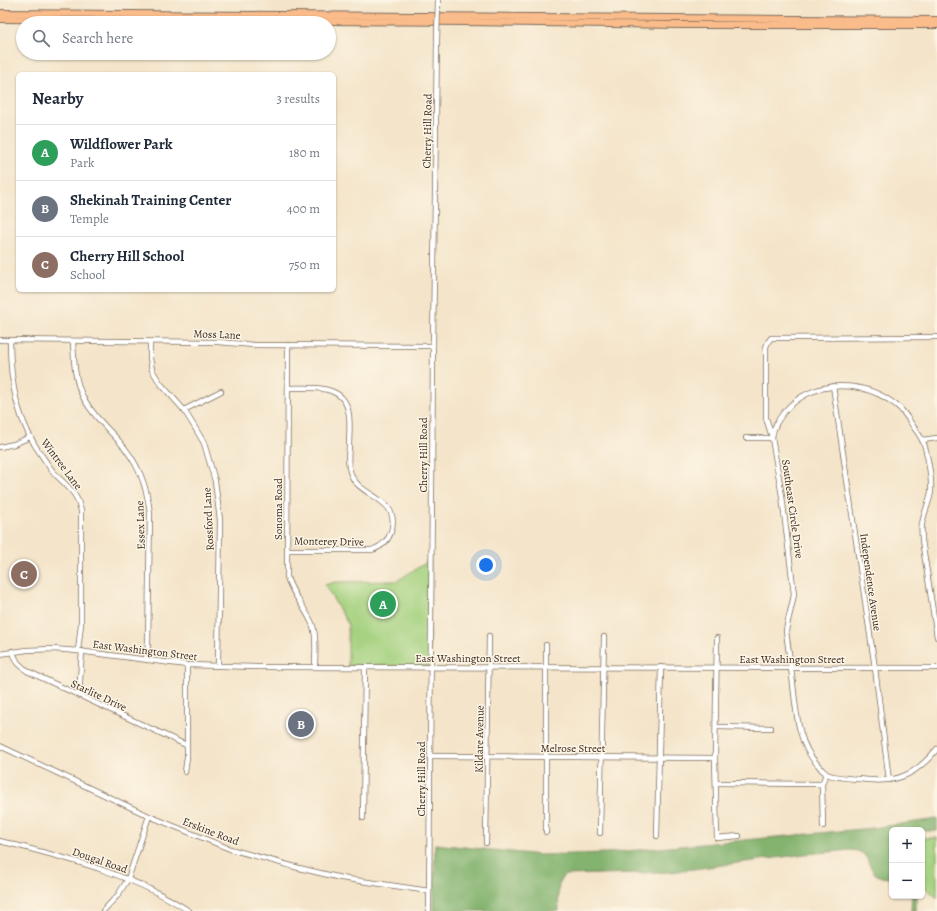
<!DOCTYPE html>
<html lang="en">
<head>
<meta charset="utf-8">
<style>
	body { margin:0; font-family:Alegreya,serif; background:#f2f2f3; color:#1f2937 }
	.controls { position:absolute; right:12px; bottom:12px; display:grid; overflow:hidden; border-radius:6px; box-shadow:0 1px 3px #0004 }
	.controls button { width:36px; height:36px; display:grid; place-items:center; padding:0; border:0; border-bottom:1px solid #e0e1e3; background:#fff; color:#1f2937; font:20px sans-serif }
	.you { position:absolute; left:486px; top:565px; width:14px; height:14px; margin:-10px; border:3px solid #fff; border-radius:50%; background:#1a73e8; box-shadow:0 0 0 6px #1a73e833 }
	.badge { display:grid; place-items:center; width:26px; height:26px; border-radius:50%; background:#b5179e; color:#fff; font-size:13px; font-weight:700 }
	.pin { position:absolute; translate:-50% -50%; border:2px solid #fff; box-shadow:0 1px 4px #0006 }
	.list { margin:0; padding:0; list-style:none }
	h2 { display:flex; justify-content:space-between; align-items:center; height:52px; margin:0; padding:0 16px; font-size:17px }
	h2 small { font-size:13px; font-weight:400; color:#747a83 }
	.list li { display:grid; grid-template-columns:26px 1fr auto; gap:12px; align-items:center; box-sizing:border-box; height:56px; padding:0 16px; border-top:1px solid #e0e1e3 }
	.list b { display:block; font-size:15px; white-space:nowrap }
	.list p { margin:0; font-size:13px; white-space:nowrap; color:#747a83 }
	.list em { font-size:13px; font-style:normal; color:#747a83 }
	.icon { flex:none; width:22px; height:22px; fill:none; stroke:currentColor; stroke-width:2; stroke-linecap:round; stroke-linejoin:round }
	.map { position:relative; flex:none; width:937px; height:911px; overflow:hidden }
	.search { position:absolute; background:#fff; box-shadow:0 1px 3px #0004; left:16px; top:16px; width:320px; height:44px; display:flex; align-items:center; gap:10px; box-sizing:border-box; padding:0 14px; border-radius:22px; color:#747a83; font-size:15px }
	.panel { position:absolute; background:#fff; box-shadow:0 1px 3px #0004; left:16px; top:72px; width:320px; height:220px; border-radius:6px }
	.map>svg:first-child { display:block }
	.green { fill:#a4d17f; stroke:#707e4e }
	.forest { fill:#83b36e; stroke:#5f6e46 }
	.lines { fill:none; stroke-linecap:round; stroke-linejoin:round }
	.minor-casing { stroke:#7c6b5a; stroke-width:6 }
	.highway-casing { stroke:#7c6b5a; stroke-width:8 }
	.minor { stroke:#fff; stroke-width:4.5 }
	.highway { stroke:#fabc8b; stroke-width:6 }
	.minor-bridge-casing { stroke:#7c6b5a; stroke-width:6; stroke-linecap:butt }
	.minor-bridge { stroke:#fff; stroke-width:4.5 }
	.labels { text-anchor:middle; stroke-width:3; stroke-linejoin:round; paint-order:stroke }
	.street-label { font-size:11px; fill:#3b2a1e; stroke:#fcf5e5 }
</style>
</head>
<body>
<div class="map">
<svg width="937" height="911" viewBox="0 0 937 911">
	<rect width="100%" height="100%" fill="#fcf5e5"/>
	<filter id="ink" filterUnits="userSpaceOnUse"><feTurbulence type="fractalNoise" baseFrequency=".025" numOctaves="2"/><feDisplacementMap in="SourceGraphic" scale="8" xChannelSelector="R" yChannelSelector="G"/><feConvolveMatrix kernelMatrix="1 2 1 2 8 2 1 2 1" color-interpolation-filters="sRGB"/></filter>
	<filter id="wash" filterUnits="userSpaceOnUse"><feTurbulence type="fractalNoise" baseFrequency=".012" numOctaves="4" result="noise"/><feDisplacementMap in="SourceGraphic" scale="16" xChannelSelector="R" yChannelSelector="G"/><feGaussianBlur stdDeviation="0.9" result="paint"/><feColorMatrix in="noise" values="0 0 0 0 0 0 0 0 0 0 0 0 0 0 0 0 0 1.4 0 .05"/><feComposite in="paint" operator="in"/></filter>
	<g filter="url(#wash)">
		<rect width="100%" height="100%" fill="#f4e4c9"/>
		<g class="green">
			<polygon points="430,560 429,666 348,666 348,624 325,585 335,582 397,581"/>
			<polygon points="924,838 937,838 937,898 923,885"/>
		</g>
		<g class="forest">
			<path d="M937 819V831L892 830V878C888 878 883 878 879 876 865 870 873 851 851 850L805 854 671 872 565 875C555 882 559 901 559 911H434L435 844 540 855 606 853 873 828Z"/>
			<polygon points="912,896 917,896 916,911 911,911"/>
		</g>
	</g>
	<g filter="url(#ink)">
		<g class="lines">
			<g class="minor-casing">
				<g id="minor">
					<polyline points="0,340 218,342 254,345 433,346"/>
					<path d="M10 340C10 384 17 422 44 459 48 465 52 471 57 476 64 483 73 490 77 499 79 503 80 507 81 511V624L78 651"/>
					<path d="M73 341C74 360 74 379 83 397 92 414 105 426 118 440 138 462 147 485 150 514L148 645 146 659"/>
					<polyline points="150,342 150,358 152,370 160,383 184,410 194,426 204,443 215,481 220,520 218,665"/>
					<path d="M288 345 287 577C292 595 307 609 313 626 317 638 315 654 315 666"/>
					<polyline points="833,386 875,668 889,780"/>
					<polyline points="184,410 221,391"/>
					<polyline points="771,434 766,418 766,347 768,342 771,338 937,337"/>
					<polyline points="746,438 772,438"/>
					<polyline points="922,440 937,438"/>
					<polyline points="0,447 14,444 30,437"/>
					<path d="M287 550H372C381 547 388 541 391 532 402 497 359 498 351 474 347 465 348 455 349 447 349 435 351 421 348 410 342 383 308 388 288 388"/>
					<path d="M937 637 922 540C922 535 921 529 922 524 924 513 929 503 931 492 932 480 928 458 925 447 923 439 917 432 913 426 908 418 903 410 896 405 863 379 813 379 785 411 778 420 773 427 772 438L782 496 794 594C792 607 788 618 786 631 788 646 790 661 792 676 796 706 796 743 818 765 820 768 824 772 827 774 834 778 859 779 869 780 900 783 918 772 937 749"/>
					<polyline points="717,638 715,758 717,838 739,836"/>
					<polyline points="12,651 18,663 27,671 186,745"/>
					<polyline points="0,654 27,650 53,649 78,651 187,665 256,667 937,668"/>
					<polyline points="79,695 82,651"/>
					<polyline points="716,727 771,728"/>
					<polyline points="0,746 149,816 230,849 299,868 341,878 429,891"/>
					<polyline points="430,756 715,758"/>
					<polyline points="185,772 187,757 187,665"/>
					<polyline points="716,783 822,784"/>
					<polyline points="363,818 365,667"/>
					<polyline points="823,826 822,784 826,774"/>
					<polyline points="546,832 546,645"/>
					<polyline points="600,833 604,637"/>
					<polyline points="657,836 661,667"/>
					<path d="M0 841C66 858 131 873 189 911"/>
					<polyline points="486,843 489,636"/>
					<polyline points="103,911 118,895 128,879 149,816"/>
					<polyline points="429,911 433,346 437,40"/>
				</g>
			</g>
			<g class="highway-casing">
				<g id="highway">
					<polyline points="0,13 937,20"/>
					<polyline points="0,19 467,22 682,25 937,25"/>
				</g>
			</g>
			<use href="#minor" class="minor"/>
			<use href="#highway" class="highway"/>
			<g class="minor-bridge-casing">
				<polyline id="minor-bridge" points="437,40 438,0"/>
			</g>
			<use href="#minor-bridge" class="minor-bridge"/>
		</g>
	</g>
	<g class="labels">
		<g class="street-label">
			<text transform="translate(427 131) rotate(-89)" y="4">Cherry Hill Road</text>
			<text transform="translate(217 334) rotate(2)" y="4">Moss Lane</text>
			<text transform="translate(423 455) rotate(-90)" y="4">Cherry Hill Road</text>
			<text transform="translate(62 464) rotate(53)" y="4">Wintree Lane</text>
			<text transform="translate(278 509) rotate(-90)" y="4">Sonoma Road</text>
			<text transform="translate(793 509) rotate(82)" y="4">Southeast Circle Drive</text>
			<text transform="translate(208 519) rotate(-93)" y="4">Rossford Lane</text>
			<text transform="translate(140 525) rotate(-92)" y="4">Essex Lane</text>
			<text transform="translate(329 541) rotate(1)" y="4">Monterey Drive</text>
			<text transform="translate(871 582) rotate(82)" y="4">Independence Avenue</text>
			<text transform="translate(145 650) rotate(7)" y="4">East Washington Street</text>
			<text x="468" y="662">East Washington Street</text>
			<text x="792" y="663">East Washington Street</text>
			<text transform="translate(99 695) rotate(25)" y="4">Starlite Drive</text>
			<text transform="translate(479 739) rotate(-89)" y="4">Kildare Avenue</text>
			<text x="573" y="752">Melrose Street</text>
			<text transform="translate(421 779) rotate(-90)" y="4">Cherry Hill Road</text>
			<text transform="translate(211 831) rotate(21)" y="4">Erskine Road</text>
			<text transform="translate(100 860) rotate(19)" y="4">Dougal Road</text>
		</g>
	</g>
</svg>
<div class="controls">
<button>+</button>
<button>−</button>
</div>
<div class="you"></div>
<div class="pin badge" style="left:383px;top:604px;background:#2e9e5b">A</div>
<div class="pin badge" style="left:301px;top:724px;background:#6b7280">B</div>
<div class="pin badge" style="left:24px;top:574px;background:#8d6e63">C</div>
<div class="search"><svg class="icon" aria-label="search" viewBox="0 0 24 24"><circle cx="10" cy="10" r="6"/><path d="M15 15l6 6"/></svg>Search here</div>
<section class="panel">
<h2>Nearby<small>3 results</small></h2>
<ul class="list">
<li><span class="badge" style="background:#2e9e5b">A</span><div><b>Wildflower Park</b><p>Park</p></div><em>180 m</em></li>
<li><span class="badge" style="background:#6b7280">B</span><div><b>Shekinah Training Center</b><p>Temple</p></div><em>400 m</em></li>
<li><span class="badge" style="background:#8d6e63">C</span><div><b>Cherry Hill School</b><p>School</p></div><em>750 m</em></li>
</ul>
</section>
</div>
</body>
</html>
